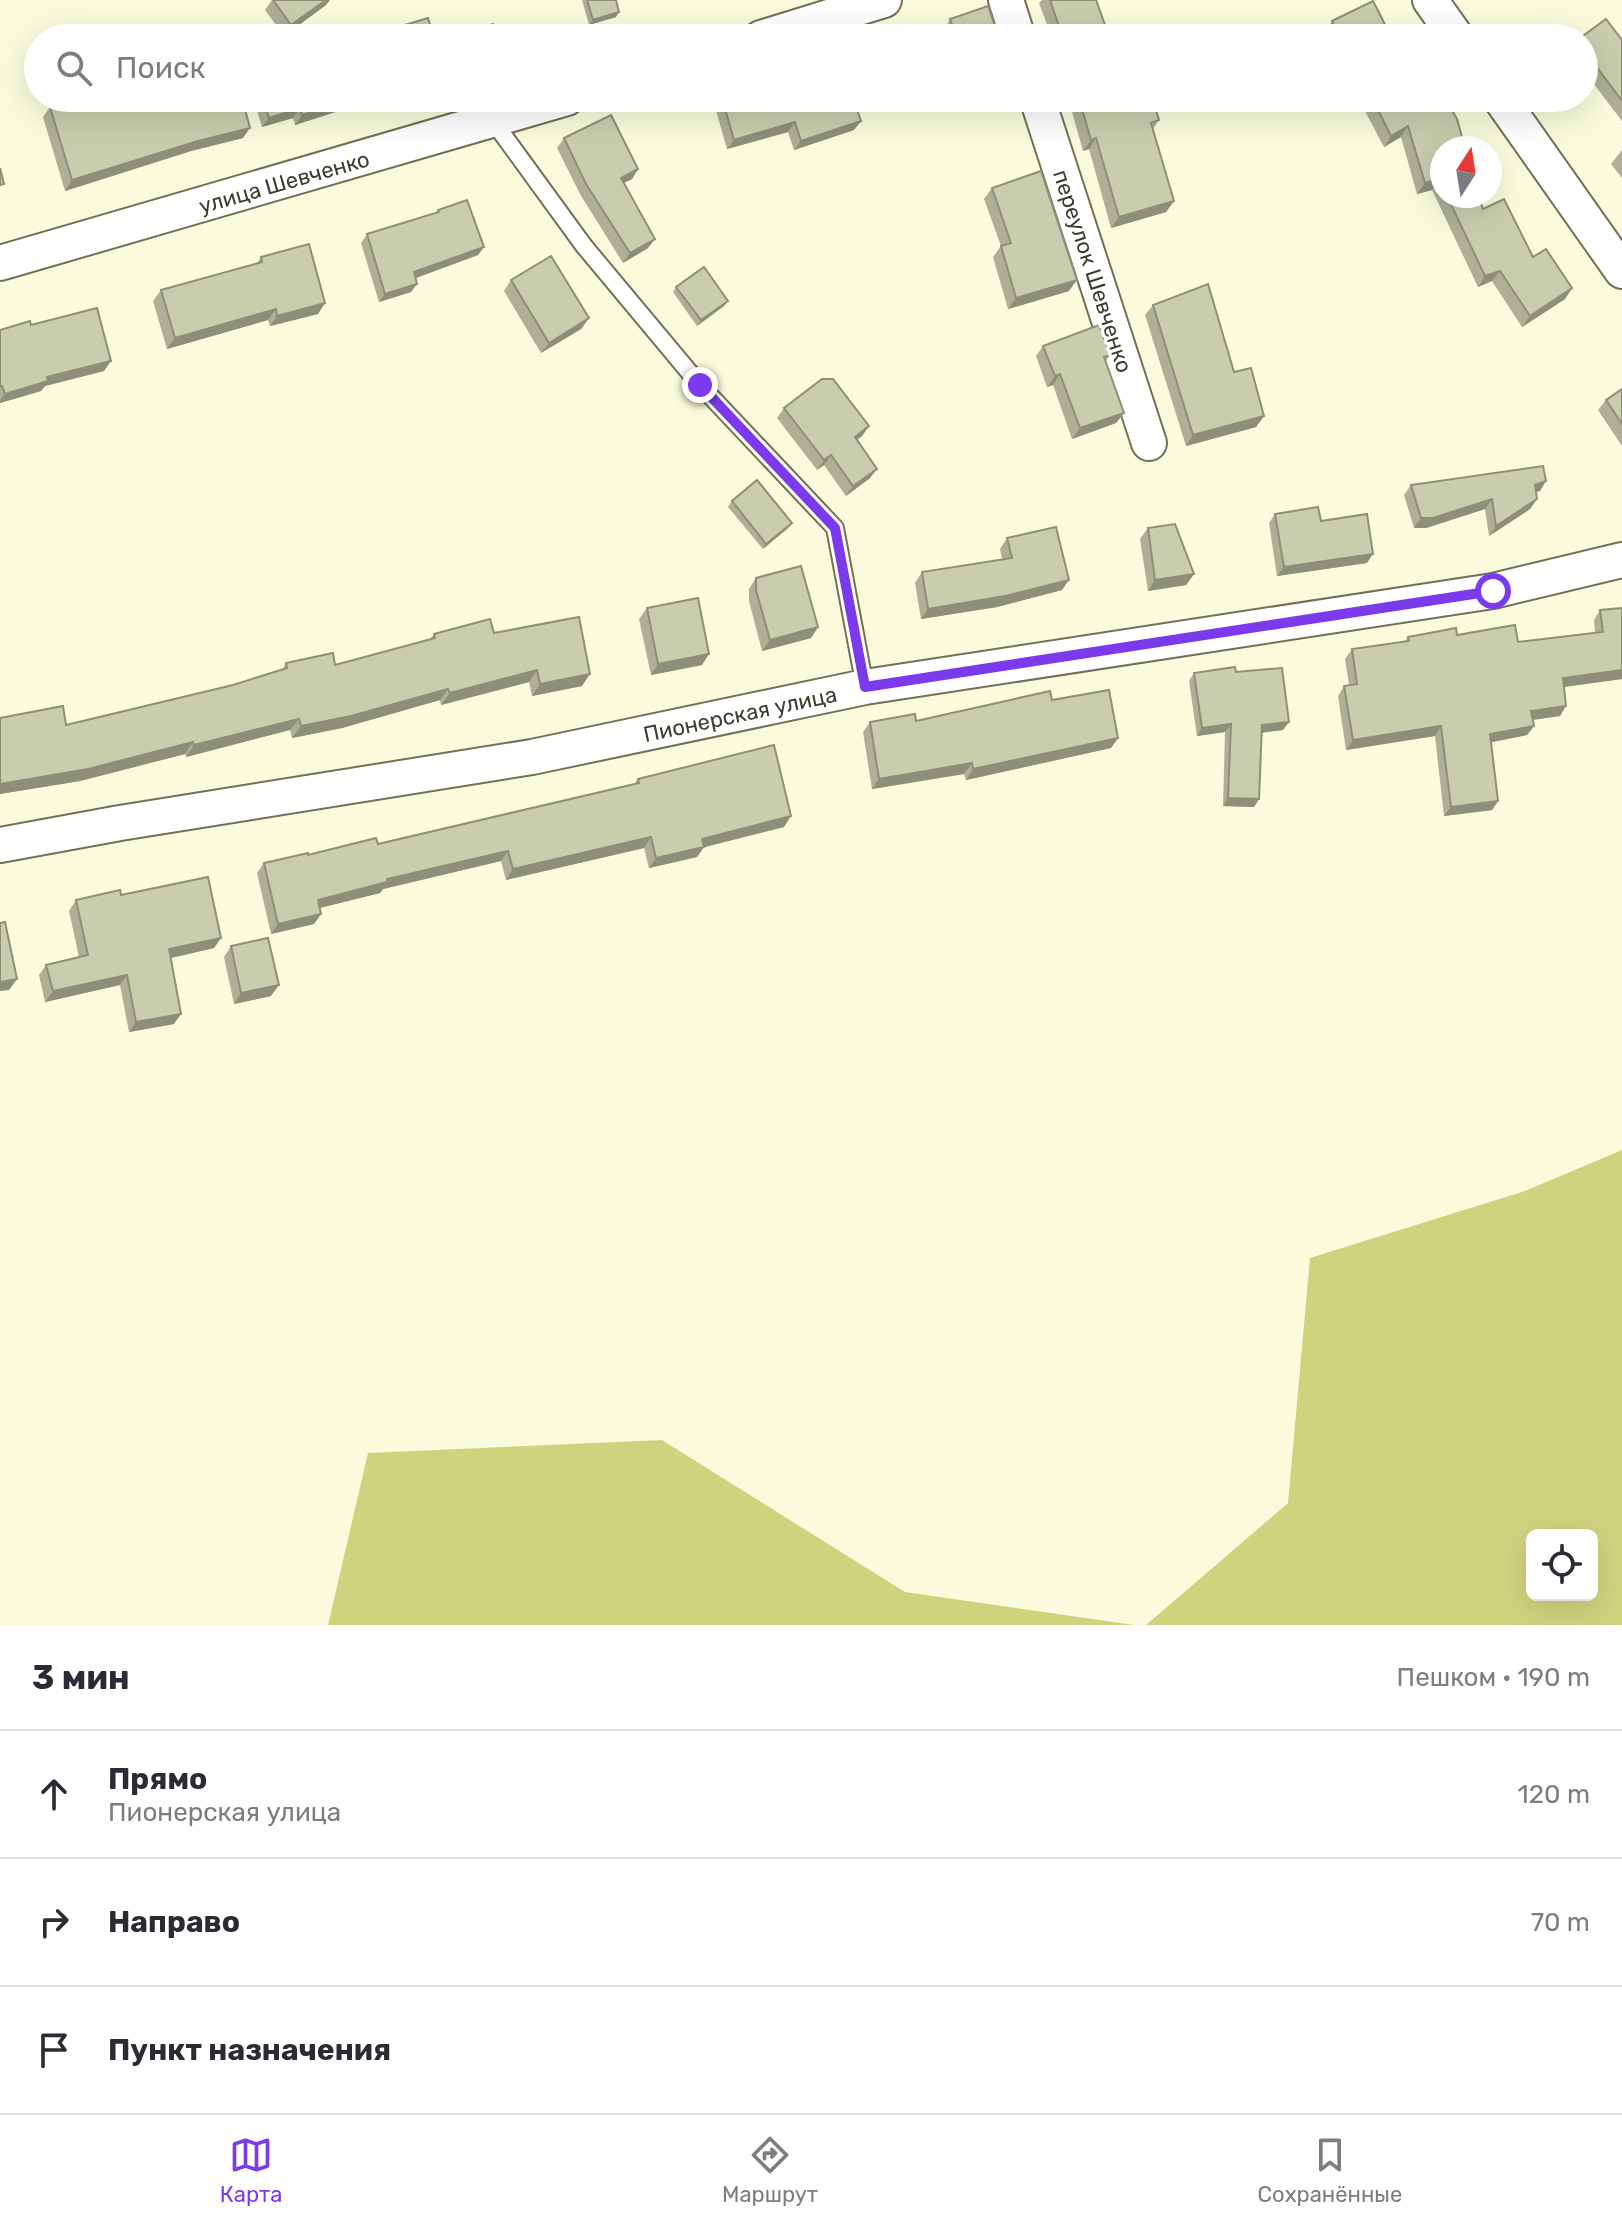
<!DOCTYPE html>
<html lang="ru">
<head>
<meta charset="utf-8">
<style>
	body { margin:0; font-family:Rubik,sans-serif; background:#f7f7f7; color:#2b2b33 }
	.controls { position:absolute; right:24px; bottom:24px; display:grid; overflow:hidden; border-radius:12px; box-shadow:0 8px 32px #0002 }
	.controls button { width:72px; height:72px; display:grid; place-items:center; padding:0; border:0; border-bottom:2px solid #e1e1e2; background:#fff; color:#2b2b33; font:40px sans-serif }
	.compass { position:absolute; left:1430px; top:136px; width:72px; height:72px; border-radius:50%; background:#fff; box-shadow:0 8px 32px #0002; rotate:12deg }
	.stop { position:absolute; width:24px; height:24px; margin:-18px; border:6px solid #7c3aed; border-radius:50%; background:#fff }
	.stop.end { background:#7c3aed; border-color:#fff; box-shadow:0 2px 8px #0008 }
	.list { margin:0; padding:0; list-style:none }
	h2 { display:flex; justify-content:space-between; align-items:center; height:104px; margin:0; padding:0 32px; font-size:34px }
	h2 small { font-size:26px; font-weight:400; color:#7c7c81 }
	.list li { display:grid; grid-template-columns:52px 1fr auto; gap:24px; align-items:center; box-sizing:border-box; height:128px; padding:0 32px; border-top:2px solid #e1e1e2 }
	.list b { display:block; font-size:30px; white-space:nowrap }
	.list p { margin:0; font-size:26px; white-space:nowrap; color:#7c7c81 }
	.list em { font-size:26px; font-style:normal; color:#7c7c81 }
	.icon { flex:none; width:44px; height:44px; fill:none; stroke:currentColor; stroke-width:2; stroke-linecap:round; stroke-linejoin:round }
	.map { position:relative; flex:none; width:1622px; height:1625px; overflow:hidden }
	.search { position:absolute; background:#fff; box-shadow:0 8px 32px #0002; left:24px; right:24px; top:24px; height:88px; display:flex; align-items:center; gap:20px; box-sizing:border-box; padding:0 28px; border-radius:44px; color:#7c7c81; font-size:30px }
	.sheet { height:488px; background:#fff }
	nav { display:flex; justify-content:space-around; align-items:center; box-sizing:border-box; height:112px; border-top:2px solid #e1e1e2; background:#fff; font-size:22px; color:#7c7c81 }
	nav a { display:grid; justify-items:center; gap:4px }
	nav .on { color:#7c3aed }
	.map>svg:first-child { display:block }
	.green { fill:#d0d37e; fill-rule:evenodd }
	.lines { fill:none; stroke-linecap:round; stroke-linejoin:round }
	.service-casing { stroke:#707156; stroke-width:20 }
	.minor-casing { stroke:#707156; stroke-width:38 }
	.service { stroke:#fff; stroke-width:16 }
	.minor { stroke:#fff; stroke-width:34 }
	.wall { fill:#aeaf96 }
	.shaded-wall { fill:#8d8f7a }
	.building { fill:#caccae; stroke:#8d8f7a; stroke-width:2 }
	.route { stroke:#7c3aed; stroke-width:10 }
	.labels { text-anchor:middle; stroke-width:7; stroke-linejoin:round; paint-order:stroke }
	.street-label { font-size:22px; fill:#3c3d31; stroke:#fff }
</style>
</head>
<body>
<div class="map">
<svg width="1622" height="1625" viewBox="0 0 1622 1625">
	<rect width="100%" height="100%" fill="#f9fbdc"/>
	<g class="green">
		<path d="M1622 1150V1625H1146L1288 1503 1310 1258 1525 1191ZM1532 1535H1592V1595H1532Z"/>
		<polygon points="662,1440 905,1592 1134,1625 328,1625 368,1453"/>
	</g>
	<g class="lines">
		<g class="service-casing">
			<polyline id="service" points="493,121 584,246 700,385 835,528 865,687"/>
		</g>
		<g class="minor-casing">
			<g id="minor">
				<polyline points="1006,0 1018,38"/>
				<polyline points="1430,0 1457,38"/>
				<polyline points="761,38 884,0"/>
				<polyline points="1037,98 1149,443"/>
				<polyline points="1500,98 1622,271"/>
				<polyline points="0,263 567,98"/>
				<polyline points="0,845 120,823 532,757 865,687 1493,591 1622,560"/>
			</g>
		</g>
		<use href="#service" class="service"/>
		<use href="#minor" class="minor"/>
	</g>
	<g class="wall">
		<polygon points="272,0 330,0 326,5 284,36 265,10"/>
		<polygon points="582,0 616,0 616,17 589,25"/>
		<polygon points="1042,0 1096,0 1108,38 1052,38 1039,3"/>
		<polygon points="950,19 999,38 944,30"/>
		<polygon points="1332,21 1392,38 1328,38 1325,32"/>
		<polygon points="1584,38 1622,40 1622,121 1584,71"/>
		<polygon points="253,98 379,98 295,125 293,118 262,127"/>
		<polygon points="722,98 854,102 854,130 794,150 788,132 727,149 715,107"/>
		<polygon points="1358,98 1445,98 1442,148 1442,196 1479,196 1483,209 1533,257 1572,288 1565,299 1522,327 1492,281 1478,287 1432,190 1417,194 1401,137 1384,147"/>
		<polygon points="1080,102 1159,120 1153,129 1174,201 1166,212 1111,228 1089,149 1083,151 1072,112"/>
		<polygon points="111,106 201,108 243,138 191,151 65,191 43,117 50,107"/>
		<polygon points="564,138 638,169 632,179 624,183 648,248 623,263 580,194 557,148"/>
		<polygon points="1622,150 1622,178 1611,164"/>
		<polygon points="992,188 1069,291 1008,309 993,257 1001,246 984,199"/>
		<polygon points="438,210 484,247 478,255 415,278 411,292 379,302 361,243 367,234 436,213"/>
		<polygon points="261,257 318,314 270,326 268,320 167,349 153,301 161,290 257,263"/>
		<polygon points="511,280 589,318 581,329 541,353 504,291"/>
		<polygon points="676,287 728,301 724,306 697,326 673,292"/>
		<polygon points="1153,305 1234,372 1264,416 1256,427 1186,446 1145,315"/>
		<polygon points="31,325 104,371 45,386 41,391 0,403 0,330"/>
		<polygon points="1043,346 1110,355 1106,361 1124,413 1116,423 1072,439 1053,385 1047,387 1036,356"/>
		<polygon points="1622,389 1622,446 1598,410 1606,400"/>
		<polygon points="784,408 869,426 862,436 857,440 870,478 846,496 824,465 817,470 777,418"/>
		<polygon points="1411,485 1540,491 1536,492 1537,499 1530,509 1489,536 1485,509 1426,528 1414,528 1404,495"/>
		<polygon points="732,501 792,523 788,528 763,549 728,507"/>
		<polygon points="1275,514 1321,521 1367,563 1277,576 1269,523"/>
		<polygon points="1148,528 1194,574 1186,585 1148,591 1140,539"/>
		<polygon points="1007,538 1062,590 997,607 921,619 915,583 922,572 1002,559 1000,549"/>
		<polygon points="756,578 818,627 811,638 762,651 749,601 749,589"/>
		<polygon points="647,608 702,665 651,675 639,619"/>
		<polygon points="1600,610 1622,679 1564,687 1560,716 1532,720 1534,726 1527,735 1491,742 1498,801 1492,810 1444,816 1435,736 1346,750 1338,696 1344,686 1349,685 1345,659 1352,649 1405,641 1408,637 1457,635 1518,642 1595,632 1594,620"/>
		<polygon points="494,633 582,686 532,696 529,682 441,705 440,700 342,728 292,738 290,730 186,757 185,754 80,781 0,794 0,718 66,725 233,685 282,670 286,663 335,665 430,639 434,634"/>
		<polygon points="1236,672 1283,730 1262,733 1259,799 1254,807 1223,806 1225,732 1197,736 1189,681 1194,673"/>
		<polygon points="1052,700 1118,738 1111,748 966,780 964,774 872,789 863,732 870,722 916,721"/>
		<polygon points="638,779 784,827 704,847 697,857 649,868 644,848 506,880 501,861 383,889 380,893 320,908 321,914 314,924 271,934 257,873 264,863 378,844 634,784"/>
		<polygon points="121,895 221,938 214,948 171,958 174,1024 129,1032 120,985 45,1002 39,975 46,965 79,957 69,911 76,900"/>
		<polygon points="231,946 271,996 234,1004 224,957"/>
	</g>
	<g class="shaded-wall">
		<polygon points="326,0 330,0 326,5 284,36 291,25"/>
		<polygon points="619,12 616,17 589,25 593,20"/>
		<polygon points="356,98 379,98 295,125 302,115"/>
		<polygon points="851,98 867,98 846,105"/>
		<polygon points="300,108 293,118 262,127 269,118"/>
		<polygon points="861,121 854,130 794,150 801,141"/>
		<polygon points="795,122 788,132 727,149 734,140"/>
		<polygon points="1408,126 1401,137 1384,147 1391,136"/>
		<polygon points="250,128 243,138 191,151 65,191 72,180 198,141"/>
		<polygon points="1096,138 1089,149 1083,151 1091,140"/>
		<polygon points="638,169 632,179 614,188 621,178"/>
		<polygon points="1439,179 1432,190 1417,194 1425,183"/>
		<polygon points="1174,201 1166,212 1111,228 1119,217"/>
		<polygon points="655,239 648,248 623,263 630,253"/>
		<polygon points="484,247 478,255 408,281 414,272"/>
		<polygon points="1500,271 1492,281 1478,287 1485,276"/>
		<polygon points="1077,280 1069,291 1008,309 1016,298"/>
		<polygon points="417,284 411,292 379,302 385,294"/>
		<polygon points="1572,288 1565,299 1522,327 1530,316"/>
		<polygon points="728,301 724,306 697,326 701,320"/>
		<polygon points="325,303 318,314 270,326 277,316"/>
		<polygon points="276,309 268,320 167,349 175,338"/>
		<polygon points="589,318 581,329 541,353 549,343"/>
		<polygon points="111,361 104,371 45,386 41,391 0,403 0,400 5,394 47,377"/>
		<polygon points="1060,374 1053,385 1047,387 1055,376"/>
		<polygon points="1124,413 1116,423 1072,439 1080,428"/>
		<polygon points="1264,416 1256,427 1186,446 1193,435"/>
		<polygon points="869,426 862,436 848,447 855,437"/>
		<polygon points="831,455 824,465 817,470 824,460"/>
		<polygon points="877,469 870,478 846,496 853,486"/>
		<polygon points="1546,481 1540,491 1529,494 1535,485"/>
		<polygon points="1492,499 1485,509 1426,528 1414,528 1421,518"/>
		<polygon points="1537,499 1530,509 1489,536 1496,526"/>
		<polygon points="792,523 788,528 763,549 766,544"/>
		<polygon points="1373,554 1367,563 1277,576 1284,567"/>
		<polygon points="1194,574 1186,585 1148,591 1155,580"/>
		<polygon points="1069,580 1062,590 997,607 921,619 928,609"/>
		<polygon points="818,627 811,638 762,651 770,640"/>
		<polygon points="709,654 702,665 651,675 658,664"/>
		<polygon points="537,670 529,682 441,705 450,693"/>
		<polygon points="1622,670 1622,679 1556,688 1563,678"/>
		<polygon points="590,674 582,686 532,696 540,684"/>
		<polygon points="448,689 440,700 342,728 292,738 301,726"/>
		<polygon points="1566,706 1560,716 1524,721 1531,711"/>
		<polygon points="299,719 290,730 186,757 194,745"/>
		<polygon points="1289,722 1283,730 1257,733 1262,725"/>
		<polygon points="1231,724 1225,732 1197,736 1202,728"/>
		<polygon points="1441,726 1435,736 1346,750 1353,740"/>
		<polygon points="1534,726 1527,735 1483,744 1490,734"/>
		<polygon points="1118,738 1111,748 966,780 973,769"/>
		<polygon points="193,742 185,754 80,781 0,794 0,784"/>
		<polygon points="972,763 964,774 872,789 879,779"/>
		<polygon points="1228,798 1259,799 1254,807 1223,806"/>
		<polygon points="1498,801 1492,810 1444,816 1451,807"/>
		<polygon points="791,816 784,827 701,848 704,847 697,857 649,868 656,858 702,839"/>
		<polygon points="651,837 644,848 506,880 513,869"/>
		<polygon points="508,851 501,861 383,889 380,893 311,910 318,900 387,879"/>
		<polygon points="321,914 314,924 271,934 278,924"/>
		<polygon points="221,938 214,948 162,960 169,949"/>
		<polygon points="127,975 120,985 45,1002 53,991"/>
		<polygon points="17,979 9,990 0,991 0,982"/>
		<polygon points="279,985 271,996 234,1004 241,993"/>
		<polygon points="181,1014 174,1024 129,1032 136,1022"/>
	</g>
	<g class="building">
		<polygon points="273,0 326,0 291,25"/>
		<polygon points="587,0 616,0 619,12 593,20"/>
		<polygon points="1050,0 1096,0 1109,36 1104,38 1063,38"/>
		<polygon points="1373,1 1392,38 1341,38 1332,21"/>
		<polygon points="988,6 999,38 918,38 953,27 950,19"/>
		<polygon points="428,18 434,38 361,38"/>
		<polygon points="1606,19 1622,40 1622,101 1584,50 1584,38 1580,38"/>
		<polygon points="493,24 497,38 450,38"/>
		<polygon points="80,98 108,98 111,106 136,98 198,98 201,108 242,98 250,128 198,141 72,180 50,107"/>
		<polygon points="263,98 356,98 302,115 300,108 269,118"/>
		<polygon points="722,98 853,98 861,121 801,141 795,122 734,140"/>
		<polygon points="1092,98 1152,98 1159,120 1151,123 1174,201 1119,217 1096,138 1091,140 1080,102"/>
		<polygon points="1372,98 1445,98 1457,119 1465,148 1442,148 1442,185 1439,179 1425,183 1408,126 1391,136"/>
		<polygon points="611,115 638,169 621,178 655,239 630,253 586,184 564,138"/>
		<polygon points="0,168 4,184 0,185"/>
		<polygon points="1041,171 1077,280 1016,298 1001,246 1011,243 992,188"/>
		<polygon points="1447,196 1479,196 1483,209 1504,199 1533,257 1546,249 1572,288 1530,316 1500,271 1485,276"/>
		<polygon points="467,200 484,247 414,272 417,284 385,294 367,234 439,212 438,210"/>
		<polygon points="309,244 325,303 277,316 276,309 175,338 161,290 262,262 261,257"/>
		<polygon points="551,256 589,318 549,343 511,280"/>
		<polygon points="704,267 728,301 701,320 676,287"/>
		<polygon points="1208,284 1234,372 1251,368 1264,416 1193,435 1153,305"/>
		<polygon points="97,308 111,361 47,377 48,381 5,394 2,386 0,387 0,330 30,321 31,325"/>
		<polygon points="1099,325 1110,355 1104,357 1124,413 1080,428 1060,374 1055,376 1043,346"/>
		<polygon points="822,379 833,379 869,426 855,437 877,469 853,486 831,455 824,460 784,408"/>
		<polygon points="1622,389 1622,424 1606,400"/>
		<polygon points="1543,466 1546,481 1535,485 1537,499 1496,526 1492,499 1433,518 1421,518 1411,485"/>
		<polygon points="757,480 792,523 766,544 732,501"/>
		<polygon points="1318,507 1321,521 1367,514 1373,554 1284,567 1275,514"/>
		<polygon points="1175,524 1194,574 1155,580 1148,528"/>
		<polygon points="1056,527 1069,580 1005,596 928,609 922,572 1012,558 1007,538"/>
		<polygon points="801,566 818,627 770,640 756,590 756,578"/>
		<polygon points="698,598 709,654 658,664 647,608"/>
		<polygon points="1622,608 1622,670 1563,678 1566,706 1531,711 1534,726 1490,734 1498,801 1451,807 1441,726 1353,740 1344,686 1357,684 1352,649 1409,641 1408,637 1456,628 1457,635 1515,625 1518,642 1603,632 1600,610"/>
		<polygon points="579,617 590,674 540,684 537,670 450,693 448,689 351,716 301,726 299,719 194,745 193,742 88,769 0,784 0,718 63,706 66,725 233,685 287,668 286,663 333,653 335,665 435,638 434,634 490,619 494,633"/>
		<polygon points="1235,667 1236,672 1282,668 1289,722 1262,725 1259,799 1228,798 1231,724 1202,728 1194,673"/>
		<polygon points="1109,690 1118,738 973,769 972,763 879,779 870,722 915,714 916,721 1050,691 1052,700"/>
		<polygon points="774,745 791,816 702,839 704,847 656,858 651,837 513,869 508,851 387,879 387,882 318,900 321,914 278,924 264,863 308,853 308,855 376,838 378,844 639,783 638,779"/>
		<polygon points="208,877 221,938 169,949 181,1014 136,1022 127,975 53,991 46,965 88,955 76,900 120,890 121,895"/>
		<polygon points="5,922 17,979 0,982 0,923"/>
		<polygon points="268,938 279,985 241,993 231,946"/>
	</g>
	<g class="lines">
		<polyline class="route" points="700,385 835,528 865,687 1493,591"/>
	</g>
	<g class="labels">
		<g class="street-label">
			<text transform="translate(284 182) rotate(-16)" y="8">улица Шевченко</text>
			<text transform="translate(1093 271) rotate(72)" y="8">переулок Шевченко</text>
			<text transform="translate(740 714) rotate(-12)" y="8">Пионерская улица</text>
		</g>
	</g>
</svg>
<div class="controls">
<button><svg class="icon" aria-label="locate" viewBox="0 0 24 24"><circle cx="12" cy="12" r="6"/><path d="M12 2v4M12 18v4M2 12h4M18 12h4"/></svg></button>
</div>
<svg class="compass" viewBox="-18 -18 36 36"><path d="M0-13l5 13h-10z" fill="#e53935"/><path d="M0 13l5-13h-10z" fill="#7c7c81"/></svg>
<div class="stop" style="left:1493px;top:591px"></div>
<div class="stop end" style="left:700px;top:385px"></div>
<div class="search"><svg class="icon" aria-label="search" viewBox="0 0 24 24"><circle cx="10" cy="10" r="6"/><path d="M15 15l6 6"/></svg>Поиск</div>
</div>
<section class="sheet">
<h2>3 мин<small>Пешком · 190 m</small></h2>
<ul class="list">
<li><svg class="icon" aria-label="ahead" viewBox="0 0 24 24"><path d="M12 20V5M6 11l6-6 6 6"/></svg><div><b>Прямо</b><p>Пионерская улица</p></div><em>120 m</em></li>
<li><svg class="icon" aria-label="right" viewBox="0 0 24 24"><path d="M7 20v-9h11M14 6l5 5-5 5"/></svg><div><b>Направо</b></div><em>70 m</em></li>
<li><svg class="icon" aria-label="arrive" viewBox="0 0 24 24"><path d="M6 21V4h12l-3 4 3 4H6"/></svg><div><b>Пункт назначения</b></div></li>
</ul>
</section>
<nav>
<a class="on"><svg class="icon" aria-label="map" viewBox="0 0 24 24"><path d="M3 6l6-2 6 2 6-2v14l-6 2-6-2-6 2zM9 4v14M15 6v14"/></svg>Карта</a>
<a><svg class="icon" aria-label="directions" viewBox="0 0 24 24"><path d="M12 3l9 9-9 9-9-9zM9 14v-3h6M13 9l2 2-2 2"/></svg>Маршрут</a>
<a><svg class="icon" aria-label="saved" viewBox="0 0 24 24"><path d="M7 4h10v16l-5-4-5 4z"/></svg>Сохранённые</a>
</nav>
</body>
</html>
